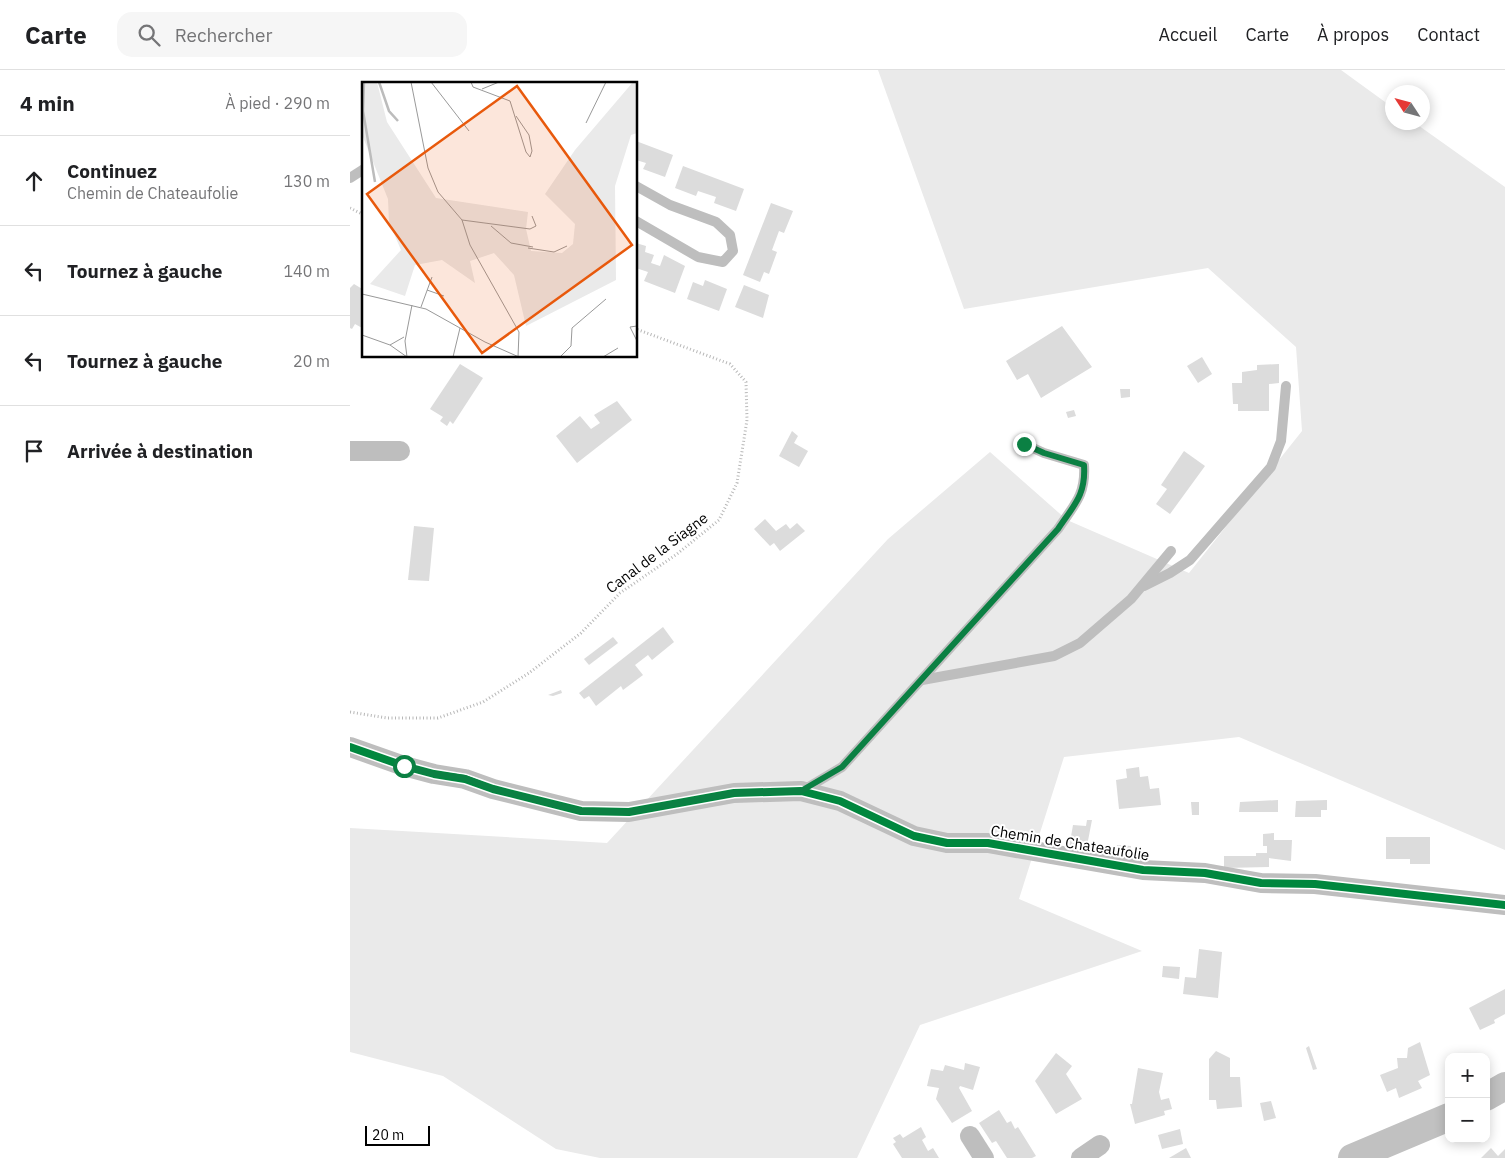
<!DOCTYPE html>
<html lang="fr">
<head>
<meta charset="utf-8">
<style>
	body { margin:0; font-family:"IBM Plex Sans",sans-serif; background:#f6f6f6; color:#202124 }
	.controls { position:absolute; right:15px; bottom:15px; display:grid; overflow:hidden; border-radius:10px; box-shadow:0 2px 12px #0003 }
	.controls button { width:45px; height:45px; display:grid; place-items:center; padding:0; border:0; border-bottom:1px solid #e0e0e0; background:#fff; color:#202124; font:25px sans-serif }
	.compass { position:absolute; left:1035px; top:15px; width:45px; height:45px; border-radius:50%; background:#fff; box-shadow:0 2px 12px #0003; rotate:306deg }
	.scale { position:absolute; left:15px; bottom:12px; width:65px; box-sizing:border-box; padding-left:5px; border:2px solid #000; border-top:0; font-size:14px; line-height:18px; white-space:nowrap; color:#000; -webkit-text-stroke:4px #fff; paint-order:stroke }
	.stop { position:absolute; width:15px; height:15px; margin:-11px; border:4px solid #0b8043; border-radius:50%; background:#fff }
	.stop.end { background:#0b8043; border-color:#fff; box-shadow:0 1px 5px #0008 }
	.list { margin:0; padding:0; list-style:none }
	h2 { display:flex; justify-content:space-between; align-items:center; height:65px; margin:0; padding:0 20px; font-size:21px }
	h2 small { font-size:16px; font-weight:400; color:#757577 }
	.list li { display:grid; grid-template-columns:32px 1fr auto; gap:15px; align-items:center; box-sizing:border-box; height:90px; padding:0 20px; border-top:1px solid #e0e0e0 }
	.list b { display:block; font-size:19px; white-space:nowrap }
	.list p { margin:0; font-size:16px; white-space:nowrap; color:#757577 }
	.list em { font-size:16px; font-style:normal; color:#757577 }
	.icon { flex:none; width:28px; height:28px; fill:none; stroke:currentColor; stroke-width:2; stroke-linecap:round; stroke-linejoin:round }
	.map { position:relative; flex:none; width:1155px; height:1088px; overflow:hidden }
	header { display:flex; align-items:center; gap:30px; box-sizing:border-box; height:70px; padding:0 25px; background:#fff; border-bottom:1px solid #e0e0e0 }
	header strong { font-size:24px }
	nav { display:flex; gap:28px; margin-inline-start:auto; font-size:18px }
	.search { width:350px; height:45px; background:#f6f6f6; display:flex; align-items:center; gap:12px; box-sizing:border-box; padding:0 18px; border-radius:15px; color:#757577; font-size:19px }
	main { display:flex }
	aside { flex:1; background:#fff }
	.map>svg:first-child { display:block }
	.green { fill:#eaeaea }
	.building { fill:#dcdcdc }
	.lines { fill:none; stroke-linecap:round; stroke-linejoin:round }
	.path { stroke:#b8b8b8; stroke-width:3; stroke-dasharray:1 2.5; stroke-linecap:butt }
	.lane { stroke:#bebebe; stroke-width:10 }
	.street { stroke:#bebebe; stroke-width:20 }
	.secondary { stroke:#c1c1c1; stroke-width:28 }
	.cycleway-casing { stroke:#fff; stroke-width:11 }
	.cycleway { stroke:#00873e; stroke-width:8 }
	.route { stroke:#0b8043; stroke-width:6 }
	.labels { text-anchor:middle; stroke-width:4; stroke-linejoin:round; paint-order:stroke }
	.street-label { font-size:15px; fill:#000; stroke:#fff }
	.inset-river { fill:none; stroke:#bcbcbc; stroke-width:2.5 }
	.inset-road { fill:none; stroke:#999; stroke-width:1 }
	.view { fill:#e8590c; fill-opacity:0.15; stroke:#e8590c; stroke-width:2.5 }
	.inset-edge { fill:none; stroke:#000; stroke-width:2.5 }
</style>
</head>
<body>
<header>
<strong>Carte</strong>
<div class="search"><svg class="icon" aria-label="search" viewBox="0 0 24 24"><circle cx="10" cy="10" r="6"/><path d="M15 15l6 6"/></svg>Rechercher</div>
<nav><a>Accueil</a><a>Carte</a><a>À propos</a><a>Contact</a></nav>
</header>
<main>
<aside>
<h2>4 min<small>À pied · 290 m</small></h2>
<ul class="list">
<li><svg class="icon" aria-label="ahead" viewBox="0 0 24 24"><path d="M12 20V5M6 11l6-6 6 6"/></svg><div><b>Continuez</b><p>Chemin de Chateaufolie</p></div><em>130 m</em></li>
<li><svg class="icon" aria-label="left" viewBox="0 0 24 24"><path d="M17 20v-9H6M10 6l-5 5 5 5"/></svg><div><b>Tournez à gauche</b></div><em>140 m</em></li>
<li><svg class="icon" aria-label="left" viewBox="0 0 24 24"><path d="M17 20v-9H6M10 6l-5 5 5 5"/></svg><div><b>Tournez à gauche</b></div><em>20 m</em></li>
<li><svg class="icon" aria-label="arrive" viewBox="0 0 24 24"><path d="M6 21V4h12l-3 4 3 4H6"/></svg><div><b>Arrivée à destination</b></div></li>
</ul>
</aside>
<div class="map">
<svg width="1155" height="1088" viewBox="0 0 1155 1088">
	<rect width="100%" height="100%" fill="#fff"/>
	<polygon class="green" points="528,0 991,0 1042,37 1042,52 1065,53 1155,117 1155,780 889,667 714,687 669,829 792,881 570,955 507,1088 250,1088 206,1079 93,1006 0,982 0,758 257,773 538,469 640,382 717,450 839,503 952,361 946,277 858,198 614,239"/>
	<g class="building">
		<polygon points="286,71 323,85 315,107 293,99 296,93 286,90"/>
		<polygon points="333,96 394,119 386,141 364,133 366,127 348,121 346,126 325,118"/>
		<polygon points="421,133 443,141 434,163 429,161 422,180 427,182 419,204 414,202 410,212 393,205"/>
		<polygon points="286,173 296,176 295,182 304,185 301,193 310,196 314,185 335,196 325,223 294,211 298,202 286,198"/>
		<polygon points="355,210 377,219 369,241 337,229 343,212 353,216"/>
		<polygon points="4,214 14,220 14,259 5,254 2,259 0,258 0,218"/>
		<polygon points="394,215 419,225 413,248 385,237"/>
		<polygon points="712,256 742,297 691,328 678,304 667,310 656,291"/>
		<polygon points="852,287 862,304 848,313 837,296"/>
		<polygon points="110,294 133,308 103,354 100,351 97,356 90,351 93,347 80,339"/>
		<polygon points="929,294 929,313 919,314 919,341 888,341 888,334 883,334 882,313 892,313 892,302 907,300 907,295"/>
		<polygon points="770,319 780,319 780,327 771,328"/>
		<polygon points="267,331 282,350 227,393 206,366 230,346 241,359 250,353 244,345"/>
		<polygon points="724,340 726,346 718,348 716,342"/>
		<polygon points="442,361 448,366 444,373 458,381 449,397 429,386"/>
		<polygon points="834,381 855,396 820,444 806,434 817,419 811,415"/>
		<polygon points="415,449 426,461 436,454 440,459 447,453 455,461 430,481 424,473 420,476 404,459"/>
		<polygon points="64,456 84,458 79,511 58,510"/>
		<polygon points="313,557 324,572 302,590 298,585 285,595 293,605 273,620 271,616 246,636 239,626 234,629 229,623"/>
		<polygon points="263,567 268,573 239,595 234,589"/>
		<polygon points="211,620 212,623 203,626 198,625"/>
		<polygon points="789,697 790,707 798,706 800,719 809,718 811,735 769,739 766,710 777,708 776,699"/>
		<polygon points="928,730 928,742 889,742 890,732"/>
		<polygon points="977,730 977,740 971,740 971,747 945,747 946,731"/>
		<polygon points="841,732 849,732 849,745 842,745"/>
		<polygon points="737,750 742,750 736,781 719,778 723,755 736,756"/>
		<polygon points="924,763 924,770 942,770 941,791 919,788 919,797 874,798 874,786 906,786 906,783 917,783 917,776 913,776 913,764"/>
		<polygon points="1036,767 1080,767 1080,794 1060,794 1060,789 1036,789"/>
		<polygon points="767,775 781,776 780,786 766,785"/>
		<polygon points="849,879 872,882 868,928 833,924 835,907 846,908"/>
		<polygon points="813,896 830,897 829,909 812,907"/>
		<polygon points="1155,919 1155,944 1144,950 1145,953 1130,960 1119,938"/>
		<polygon points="1070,972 1080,1005 1068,1011 1072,1018 1049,1028 1046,1018 1037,1022 1030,1005 1048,998 1047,988 1057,988 1058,978"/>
		<polygon points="959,976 967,999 963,1000 956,978"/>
		<polygon points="866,981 880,988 880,1007 890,1007 892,1037 867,1039 866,1030 859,1030 859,989"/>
		<polygon points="706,983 722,996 716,1004 732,1029 706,1044 685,1011"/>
		<polygon points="615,993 630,997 623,1020 610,1016 609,1018 622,1041 602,1053 586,1029 589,1018 577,1016 581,999 593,1001 595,995 614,1000"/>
		<polygon points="788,998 813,1003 809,1022 811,1030 819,1028 822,1039 814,1041 815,1045 785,1054 780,1034 782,1034"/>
		<polygon points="921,1031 926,1048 914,1051 910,1033"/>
		<polygon points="649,1040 657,1053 661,1051 665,1059 668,1057 686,1086 682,1088 657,1088 646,1071 642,1073 629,1053"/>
		<polygon points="571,1057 576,1067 572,1070 578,1081 583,1078 589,1088 552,1088 543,1074 546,1072 543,1068 550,1064 553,1068"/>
		<polygon points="830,1059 833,1074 812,1079 808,1065"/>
		<polygon points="836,1078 841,1088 819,1088"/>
		<polygon points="1141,1078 1148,1086 1155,1079 1155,1088 1131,1088"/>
	</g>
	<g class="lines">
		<g class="path">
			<polyline points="0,138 14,145"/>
			<polyline points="0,642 37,648 88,648 133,632 179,603 231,563 270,523 327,484 369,450 387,413 397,350 396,312 380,294 286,259"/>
		</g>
		<g class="lane">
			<polyline points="0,108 14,99"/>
			<polyline points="286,116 320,135 366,152 380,165 383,181 373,192 348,187 286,151"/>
			<polyline points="794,516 820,503 840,490 921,397 931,371 936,316"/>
			<polyline points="572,610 704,586 730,573 781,529 821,481"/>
			<path d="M452 721 492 697 708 459C724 435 736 425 734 395L694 383 674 374"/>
		</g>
		<g class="street">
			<polyline points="0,381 50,381"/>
			<polyline points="0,677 54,696 84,704 115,709 143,719 231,741 279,742 384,723 451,721 490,731 564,766 597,773 638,773 793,800 855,803 911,813 965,814 1155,835"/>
			<polyline points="620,1066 634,1088"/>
			<polyline points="731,1088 750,1075"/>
		</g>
		<g class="secondary">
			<polyline points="1136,1027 1155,1016"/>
			<polyline points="1002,1088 1099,1047"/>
		</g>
		<g class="cycleway-casing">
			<polyline id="cycleway" points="0,677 54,696 84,704 115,709 143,719 231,741 279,742 384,723 451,721 490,731 564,766 597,773 638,773 793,800 855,803 911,813 965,814 1155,835"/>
		</g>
		<use href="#cycleway" class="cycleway"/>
	</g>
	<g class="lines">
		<path class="route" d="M54 696 84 704 115 708 143 719 231 741 279 742 384 723 451 721 492 697 708 459C724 435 736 425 734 395L694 383 674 374"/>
	</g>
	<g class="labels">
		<g class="street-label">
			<text transform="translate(307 483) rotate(-37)" y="5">Canal de la Siagne</text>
			<text transform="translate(720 773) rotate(9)" y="5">Chemin de Chateaufolie</text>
		</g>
	</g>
	<g transform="translate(12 12)">
		<rect width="275" height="275" fill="#fff"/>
		<path d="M0 0H15L25 40 74 116 166 130 164 147 169 169 200 171 211 162 213 142 183 112 213 68 271 0H275V51L269 53 253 104 254 198 164 244 152 193 132 171 108 179 113 201 80 178 53 183 43 214 8 202 39 168 27 140 26 117 1 55Z" fill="#eaeaea"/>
		<path class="inset-river" d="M2 0 1 29 13 100M17 0 27 29 36 39"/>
		<path class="inset-road" d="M49 0 66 86 76 110 100 138 108 163 157 250 156 275M69 0 107 49M109 0 111 5 148 19 164 70 168 75 170 69 167 53 154 34M120 7 137 0M224 41 244 0M275 83V115M100 138 168 147 174 144 170 134M129 144 149 161 171 165M166 166 192 170 205 164M65 208 82 214M0 212 64 227 123 260 157 275M59 225 70 195M275 244 268 245 275 259M0 253 28 263 45 275M28 263 42 255M45 275 43 259 50 223M91 275 98 246M198 275 209 264 210 246 244 217M241 275 256 266"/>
		<path class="view" d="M155 4 270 163 120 271 5 112Z"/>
		<rect width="275" height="275" class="inset-edge"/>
	</g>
</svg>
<div class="controls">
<button>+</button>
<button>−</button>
</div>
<svg class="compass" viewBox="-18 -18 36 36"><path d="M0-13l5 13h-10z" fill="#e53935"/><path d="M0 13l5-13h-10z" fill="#757577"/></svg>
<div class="scale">20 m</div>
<div class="stop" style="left:54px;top:696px"></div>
<div class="stop end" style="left:674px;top:374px"></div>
</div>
</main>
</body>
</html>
